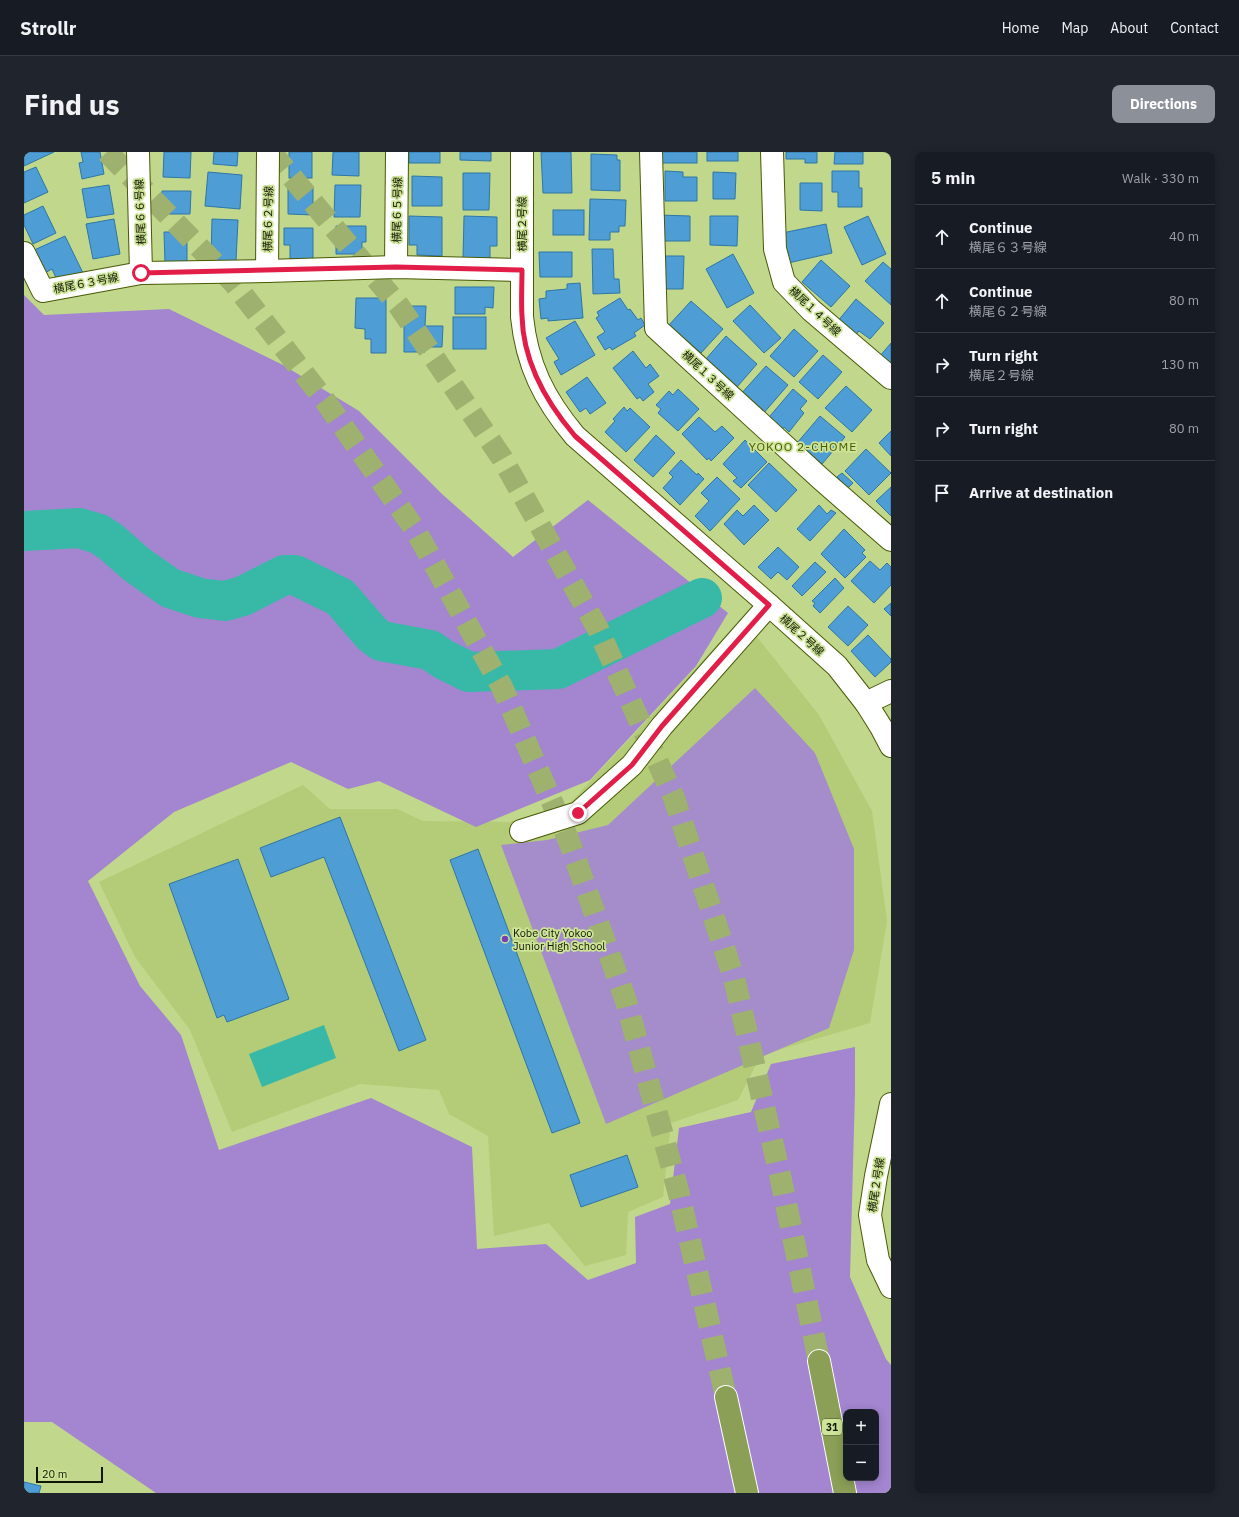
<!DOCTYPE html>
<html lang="en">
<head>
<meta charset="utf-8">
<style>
	body { margin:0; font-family:"IBM Plex Sans","Noto Sans JP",sans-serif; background:#20242c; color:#f1f3f6 }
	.controls { position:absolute; right:12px; bottom:12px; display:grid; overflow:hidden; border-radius:8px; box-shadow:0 2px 10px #0003 }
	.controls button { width:36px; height:36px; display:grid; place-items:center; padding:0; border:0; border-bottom:1px solid #363941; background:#171b24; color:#f1f3f6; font:20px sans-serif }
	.scale { position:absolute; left:12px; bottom:10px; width:67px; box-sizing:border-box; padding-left:4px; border:2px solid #101700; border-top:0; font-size:11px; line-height:14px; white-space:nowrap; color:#101700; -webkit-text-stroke:3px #cee497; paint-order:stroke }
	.stop { position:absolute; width:12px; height:12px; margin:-9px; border:3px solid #e11d48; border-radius:50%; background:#fff }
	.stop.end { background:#e11d48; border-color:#fff; box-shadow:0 1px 4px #0008 }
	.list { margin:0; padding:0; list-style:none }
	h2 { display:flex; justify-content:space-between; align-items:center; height:52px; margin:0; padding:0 16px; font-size:17px }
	h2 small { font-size:13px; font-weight:400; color:#9ea1a6 }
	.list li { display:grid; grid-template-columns:26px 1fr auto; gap:12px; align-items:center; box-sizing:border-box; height:64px; padding:0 16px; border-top:1px solid #363941 }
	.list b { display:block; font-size:15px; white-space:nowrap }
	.list p { margin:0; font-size:13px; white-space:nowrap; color:#9ea1a6 }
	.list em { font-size:13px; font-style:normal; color:#9ea1a6 }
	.icon { flex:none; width:22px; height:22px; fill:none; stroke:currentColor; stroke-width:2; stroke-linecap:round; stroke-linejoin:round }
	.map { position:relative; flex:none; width:867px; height:1341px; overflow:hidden; border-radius:8px }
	header { display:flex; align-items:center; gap:24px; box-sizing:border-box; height:56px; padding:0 20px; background:#171b24; border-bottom:1px solid #363941 }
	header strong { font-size:19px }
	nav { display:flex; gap:22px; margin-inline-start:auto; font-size:14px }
	.intro { display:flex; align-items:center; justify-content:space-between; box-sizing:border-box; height:96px; padding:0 24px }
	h1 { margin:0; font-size:28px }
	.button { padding:10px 18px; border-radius:8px; background:#8c9099; color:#fff; font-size:14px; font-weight:700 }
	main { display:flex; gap:24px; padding:0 24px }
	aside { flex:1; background:#171b24; border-radius:8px; box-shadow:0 2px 10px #0003 }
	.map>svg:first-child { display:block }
	.built { fill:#b4cc78 }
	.green { fill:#a48dca }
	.forest { fill:#a385d0; fill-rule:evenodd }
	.water { fill:#38b9a7 }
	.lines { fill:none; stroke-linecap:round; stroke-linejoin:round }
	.river { stroke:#38b9a7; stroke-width:40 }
	.building { fill:#4e9dd4; stroke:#2e76a6 }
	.motorway-tunnel { stroke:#9eb16f; stroke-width:22; stroke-dasharray:22 11; stroke-linecap:butt }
	.minor-casing { stroke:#485904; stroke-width:24 }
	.tertiary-casing { stroke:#485904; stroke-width:24 }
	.motorway-casing { stroke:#fff; stroke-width:24 }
	.minor { stroke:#fff; stroke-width:22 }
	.tertiary { stroke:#fff; stroke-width:22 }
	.motorway { stroke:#8b9f57; stroke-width:22 }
	.route { stroke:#e11d48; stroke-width:5 }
	.poi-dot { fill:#773fb5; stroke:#cee497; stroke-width:1.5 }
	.labels { text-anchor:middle; stroke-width:3.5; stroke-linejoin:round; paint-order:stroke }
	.shield { fill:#cee497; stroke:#49542d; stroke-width:1 }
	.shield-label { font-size:10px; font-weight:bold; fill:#101700 }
	.street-label { font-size:11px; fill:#101700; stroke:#cee497 }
	.poi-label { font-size:11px; fill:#101700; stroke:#cee497; text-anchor:start }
	.neighbourhood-label { font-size:12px; letter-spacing:1px; fill:#475802; stroke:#cee497 }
</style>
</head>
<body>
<header>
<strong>Strollr</strong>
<nav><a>Home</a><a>Map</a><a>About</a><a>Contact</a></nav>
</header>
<div class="intro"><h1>Find us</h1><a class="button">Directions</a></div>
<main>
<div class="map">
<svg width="867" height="1341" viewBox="0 0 867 1341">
	<rect width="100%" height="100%" fill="#c1d78b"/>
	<polygon class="built" points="718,466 795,563 848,659 863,769 846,871 737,903 714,948 647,971 639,1045 604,1060 602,1103 561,1114 525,1071 470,1084 464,984 425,962 415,938 336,932 208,980 166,878 111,805 75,730 279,633 306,657 373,657 399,669 485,670 546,651"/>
	<polygon class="green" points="731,536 791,601 830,697 830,798 805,876 582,972 477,693 523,688 584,673"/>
	<path class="forest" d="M0 143 20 163 145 157 259 213 335 259 418 342 489 405 564 348 704 461 672 514 566 628 452 675 355 629 324 637 267 610 150 660 64 729 116 834 157 883 195 998 347 946 448 995 453 1097 522 1092 564 1128 612 1111 611 1065 646 1052 655 976 727 960 747 912 831 895V939L826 1125 862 1207 867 1213V1341H132L28 1270H0ZM822 1260H852V1326H822Z"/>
	<polygon class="water" points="300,873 312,906 238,935 225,902"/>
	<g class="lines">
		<polyline class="river" points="0,379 55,376 75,382 87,390 112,412 146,436 176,446 201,449 219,444 260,423 271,423 316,445 348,482 357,489 406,498 419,507 445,520 534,517 678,446"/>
	</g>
	<g class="building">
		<polygon points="0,0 30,0 0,14"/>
		<polygon points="57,0 76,0 80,22 58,27 55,11 59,10"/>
		<polygon points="140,0 167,0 166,26 139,25"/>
		<polygon points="190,0 214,0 213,14 189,12"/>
		<rect x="265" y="0" width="23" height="26"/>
		<polygon points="309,0 335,0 335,24 308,23"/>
		<rect x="385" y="0" width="31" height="11"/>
		<polygon points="436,0 467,0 467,9 436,8"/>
		<polygon points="517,0 547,0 548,41 519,41"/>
		<rect x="638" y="0" width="35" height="11"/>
		<rect x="683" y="0" width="31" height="9"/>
		<polygon points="762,0 793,0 793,11 781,11 781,7 762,7"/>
		<polygon points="811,0 839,0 839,12 810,12"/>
		<polygon points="567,2 593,3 593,8 596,8 596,39 567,38"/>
		<polygon points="12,15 24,40 0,51 0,20"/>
		<polygon points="641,19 659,20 659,25 673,25 673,49 641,49"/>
		<polygon points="808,19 835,19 835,36 838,36 838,55 814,55 814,40 808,40"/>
		<polygon points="184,20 218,23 216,57 181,54"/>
		<polygon points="689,20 712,21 711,47 689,47"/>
		<polygon points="439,21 466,21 465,58 439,58"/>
		<polygon points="388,24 418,25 418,54 388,54"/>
		<polygon points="776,31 798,31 798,59 776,58"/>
		<polygon points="85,33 90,62 63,66 58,37"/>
		<polygon points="311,33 337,33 336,65 310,65"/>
		<polygon points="264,34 289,35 289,63 264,62"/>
		<polygon points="138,39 167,39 166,62 138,62"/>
		<polygon points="566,47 602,48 601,74 595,74 595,80 586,80 586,88 565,88"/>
		<polygon points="19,54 32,81 9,92 0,73 0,63"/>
		<rect x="529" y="58" width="31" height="25"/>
		<polygon points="634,63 666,64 666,89 634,89"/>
		<polygon points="385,64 418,65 418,104 393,103 393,93 385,93"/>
		<polygon points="440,64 473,65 473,94 466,94 466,107 439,107"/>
		<polygon points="686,64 714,64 713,94 686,93"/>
		<polygon points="844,64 862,102 838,113 820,75"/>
		<polygon points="90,67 96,102 69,107 62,72"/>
		<polygon points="188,67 214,68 212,109 187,108"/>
		<polygon points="802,72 808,101 764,111 758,81"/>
		<polygon points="312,74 342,74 342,90 338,90 338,102 312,102"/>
		<polygon points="260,76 289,76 289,107 266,107 266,93 260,93"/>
		<polygon points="140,80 163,80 163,111 141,111"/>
		<polygon points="41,84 59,121 35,132 28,117 19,122 8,99"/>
		<polygon points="568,97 589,97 590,127 595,127 596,141 569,142"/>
		<polygon points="515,100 548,100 548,125 516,125"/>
		<polygon points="709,102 730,141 703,156 682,117"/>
		<polygon points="637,104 660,104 659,137 637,137"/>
		<polygon points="797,108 826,134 807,155 778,130"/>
		<polygon points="859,110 867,117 867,153 841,129"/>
		<polygon points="556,131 559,166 524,169 524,166 517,167 515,147 522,146 522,139 543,137 543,132"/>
		<polygon points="431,135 470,135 469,156 461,155 461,162 431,162"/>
		<polygon points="332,146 362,146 362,201 347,201 347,187 341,187 341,177 331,176"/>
		<polygon points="596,146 604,158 606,157 614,168 617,166 621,173 610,181 612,184 588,198 586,195 581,198 573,185 581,180 572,166 575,164 573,160"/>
		<polygon points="832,147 860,171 846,187 835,179 830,185 813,170"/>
		<polygon points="667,149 699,177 677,201 645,173"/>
		<polygon points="726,153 757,186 740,201 709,169"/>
		<polygon points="380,154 402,154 401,174 419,174 418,195 401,195 401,200 380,200"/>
		<rect x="429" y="165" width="33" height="32"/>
		<polygon points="551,169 571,203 537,223 530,210 535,207 522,186"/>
		<polygon points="770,177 794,199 770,225 746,204"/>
		<polygon points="702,184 733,212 713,235 682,207"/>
		<polygon points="867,191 867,213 856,204"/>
		<polygon points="609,199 622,216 626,212 635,224 624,232 630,240 619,249 616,245 613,247 589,216"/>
		<polygon points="799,203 818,220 794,247 775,230"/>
		<polygon points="742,214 764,233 738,263 716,243"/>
		<polygon points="563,225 582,251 566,262 562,256 556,260 542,240"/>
		<polygon points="822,234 848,258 828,280 801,256"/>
		<polygon points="654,237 675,257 654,279 634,261 637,257 632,253 645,239 649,243"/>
		<polygon points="769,237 783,249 776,257 780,261 765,280 760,275 754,283 740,271"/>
		<polygon points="600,255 603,259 606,256 626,275 602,300 581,280 591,269 589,267"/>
		<polygon points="796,264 821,285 798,312 773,291"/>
		<polygon points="675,265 691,280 698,274 710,286 687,309 685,306 683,308 658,282"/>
		<polygon points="867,279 867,304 855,291"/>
		<polygon points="632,283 651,301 629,325 610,308"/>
		<polygon points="721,288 743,310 717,336 709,329 713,326 699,312"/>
		<polygon points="842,297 867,321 845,343 821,319"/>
		<polygon points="657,308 673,323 674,321 680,327 656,353 639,336 649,325 645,321"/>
		<polygon points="745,311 773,338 752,360 724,333"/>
		<polygon points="818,321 829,331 824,336 813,325"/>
		<polygon points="693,325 716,347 686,379 671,364 685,349 677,341"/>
		<polygon points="867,335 867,364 852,349"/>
		<polygon points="730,353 745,368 720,393 700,372 713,358 719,364"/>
		<polygon points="795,353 803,362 807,358 812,361 786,389 773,377"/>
		<polygon points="820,377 841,398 838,401 842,405 821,426 797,402"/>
		<polygon points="754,395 775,415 763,428 754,420 747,427 734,415"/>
		<polygon points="846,409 856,418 863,411 867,415 867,433 850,451 827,429"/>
		<polygon points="791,410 802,420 778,444 768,434"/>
		<polygon points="811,426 820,436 796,461 789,454 791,451 788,449"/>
		<polygon points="867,451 867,464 860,457"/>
		<polygon points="824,454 844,473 824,494 804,475"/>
		<polygon points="844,483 867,507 867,510 851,525 827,499"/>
		<polygon points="316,665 402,888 375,899 300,705 247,725 236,696"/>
		<polygon points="454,697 556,971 528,981 426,708"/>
		<polygon points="214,707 265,847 203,870 200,863 193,866 145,732"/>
		<polygon points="603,1003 614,1035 557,1055 546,1023"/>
		<polygon points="0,1330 17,1334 15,1341 0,1341"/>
	</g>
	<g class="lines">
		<g class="motorway-tunnel">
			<polyline points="83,0 209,130 302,250 392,379 478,535 545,689 602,849 655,1042 702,1245"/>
			<polyline points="247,0 375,154 478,306 574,477 650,646 710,826 756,1023 795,1209"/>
		</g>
		<g class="minor-casing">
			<g id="minor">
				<polyline points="114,0 117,121"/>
				<polyline points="244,0 243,119 372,115 498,118"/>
				<polyline points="627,0 632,176 797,327 867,388"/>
				<polyline points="748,0 751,97 760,130 787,158 867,226"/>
				<polyline points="0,101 19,139 117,121 243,119"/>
				<polyline points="372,115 373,0"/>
				<polyline points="842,551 867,539"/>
				<polyline points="497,679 554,661 608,613 638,574 745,453"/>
			</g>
		</g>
		<g class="tertiary-casing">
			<g id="tertiary">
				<path d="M498 0V165C503 213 520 247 551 284L745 453 813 514 842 551 857 575 867 594"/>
				<polyline points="867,952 852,1024 846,1063 854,1108 867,1135"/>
			</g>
		</g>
		<g class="motorway-casing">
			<g id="motorway">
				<polyline points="795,1209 821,1341"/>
				<polyline points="702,1245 723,1341"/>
			</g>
		</g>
		<use href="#minor" class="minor"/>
		<use href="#tertiary" class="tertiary"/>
		<use href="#motorway" class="motorway"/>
	</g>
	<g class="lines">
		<path class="route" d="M117 121 372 115 498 118C498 133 497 149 498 164 499 210 522 250 551 284L745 453 638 574 608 613 554 661"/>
	</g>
	<circle class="poi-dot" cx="481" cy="787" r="4"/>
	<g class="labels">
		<rect class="shield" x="798" y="1267" width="20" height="16" rx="3"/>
		<g class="shield-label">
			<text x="808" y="1279">31</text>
		</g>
		<g class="street-label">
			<text transform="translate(373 58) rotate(-89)" y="4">横尾６５号線</text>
			<text transform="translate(116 60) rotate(-92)" y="4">横尾６６号線</text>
			<text transform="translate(244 67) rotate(-89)" y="4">横尾６２号線</text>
			<text transform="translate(498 72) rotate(-90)" y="4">横尾２号線</text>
			<text transform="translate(62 131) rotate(-11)" y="4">横尾６３号線</text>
			<text transform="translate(791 159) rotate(43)" y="4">横尾１４号線</text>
			<text transform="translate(684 223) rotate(43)" y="4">横尾１３号線</text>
			<text transform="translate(778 483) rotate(42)" y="4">横尾２号線</text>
			<text transform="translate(852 1033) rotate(-81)" y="4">横尾２号線</text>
		</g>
		<g class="poi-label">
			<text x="489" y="785">Kobe City Yokoo<tspan x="489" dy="13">Junior High School</tspan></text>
		</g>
		<g class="neighbourhood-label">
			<text x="779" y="299">YOKOO 2-CHOME</text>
		</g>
	</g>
</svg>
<div class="controls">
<button>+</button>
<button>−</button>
</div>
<div class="scale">20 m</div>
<div class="stop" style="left:117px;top:121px"></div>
<div class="stop end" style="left:554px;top:661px"></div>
</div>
<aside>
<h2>5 min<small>Walk · 330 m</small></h2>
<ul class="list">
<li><svg class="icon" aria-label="ahead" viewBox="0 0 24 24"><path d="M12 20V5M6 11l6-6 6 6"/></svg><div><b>Continue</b><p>横尾６３号線</p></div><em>40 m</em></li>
<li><svg class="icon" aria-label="ahead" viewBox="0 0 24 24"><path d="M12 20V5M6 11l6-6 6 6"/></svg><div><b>Continue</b><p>横尾６２号線</p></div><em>80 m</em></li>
<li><svg class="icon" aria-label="right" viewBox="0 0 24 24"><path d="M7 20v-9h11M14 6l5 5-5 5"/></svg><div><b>Turn right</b><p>横尾２号線</p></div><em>130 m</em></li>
<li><svg class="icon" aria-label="right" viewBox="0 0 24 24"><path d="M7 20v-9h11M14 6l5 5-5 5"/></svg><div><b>Turn right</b></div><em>80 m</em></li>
<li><svg class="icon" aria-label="arrive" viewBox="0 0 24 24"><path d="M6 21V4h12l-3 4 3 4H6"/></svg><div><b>Arrive at destination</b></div></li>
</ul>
</aside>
</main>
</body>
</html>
